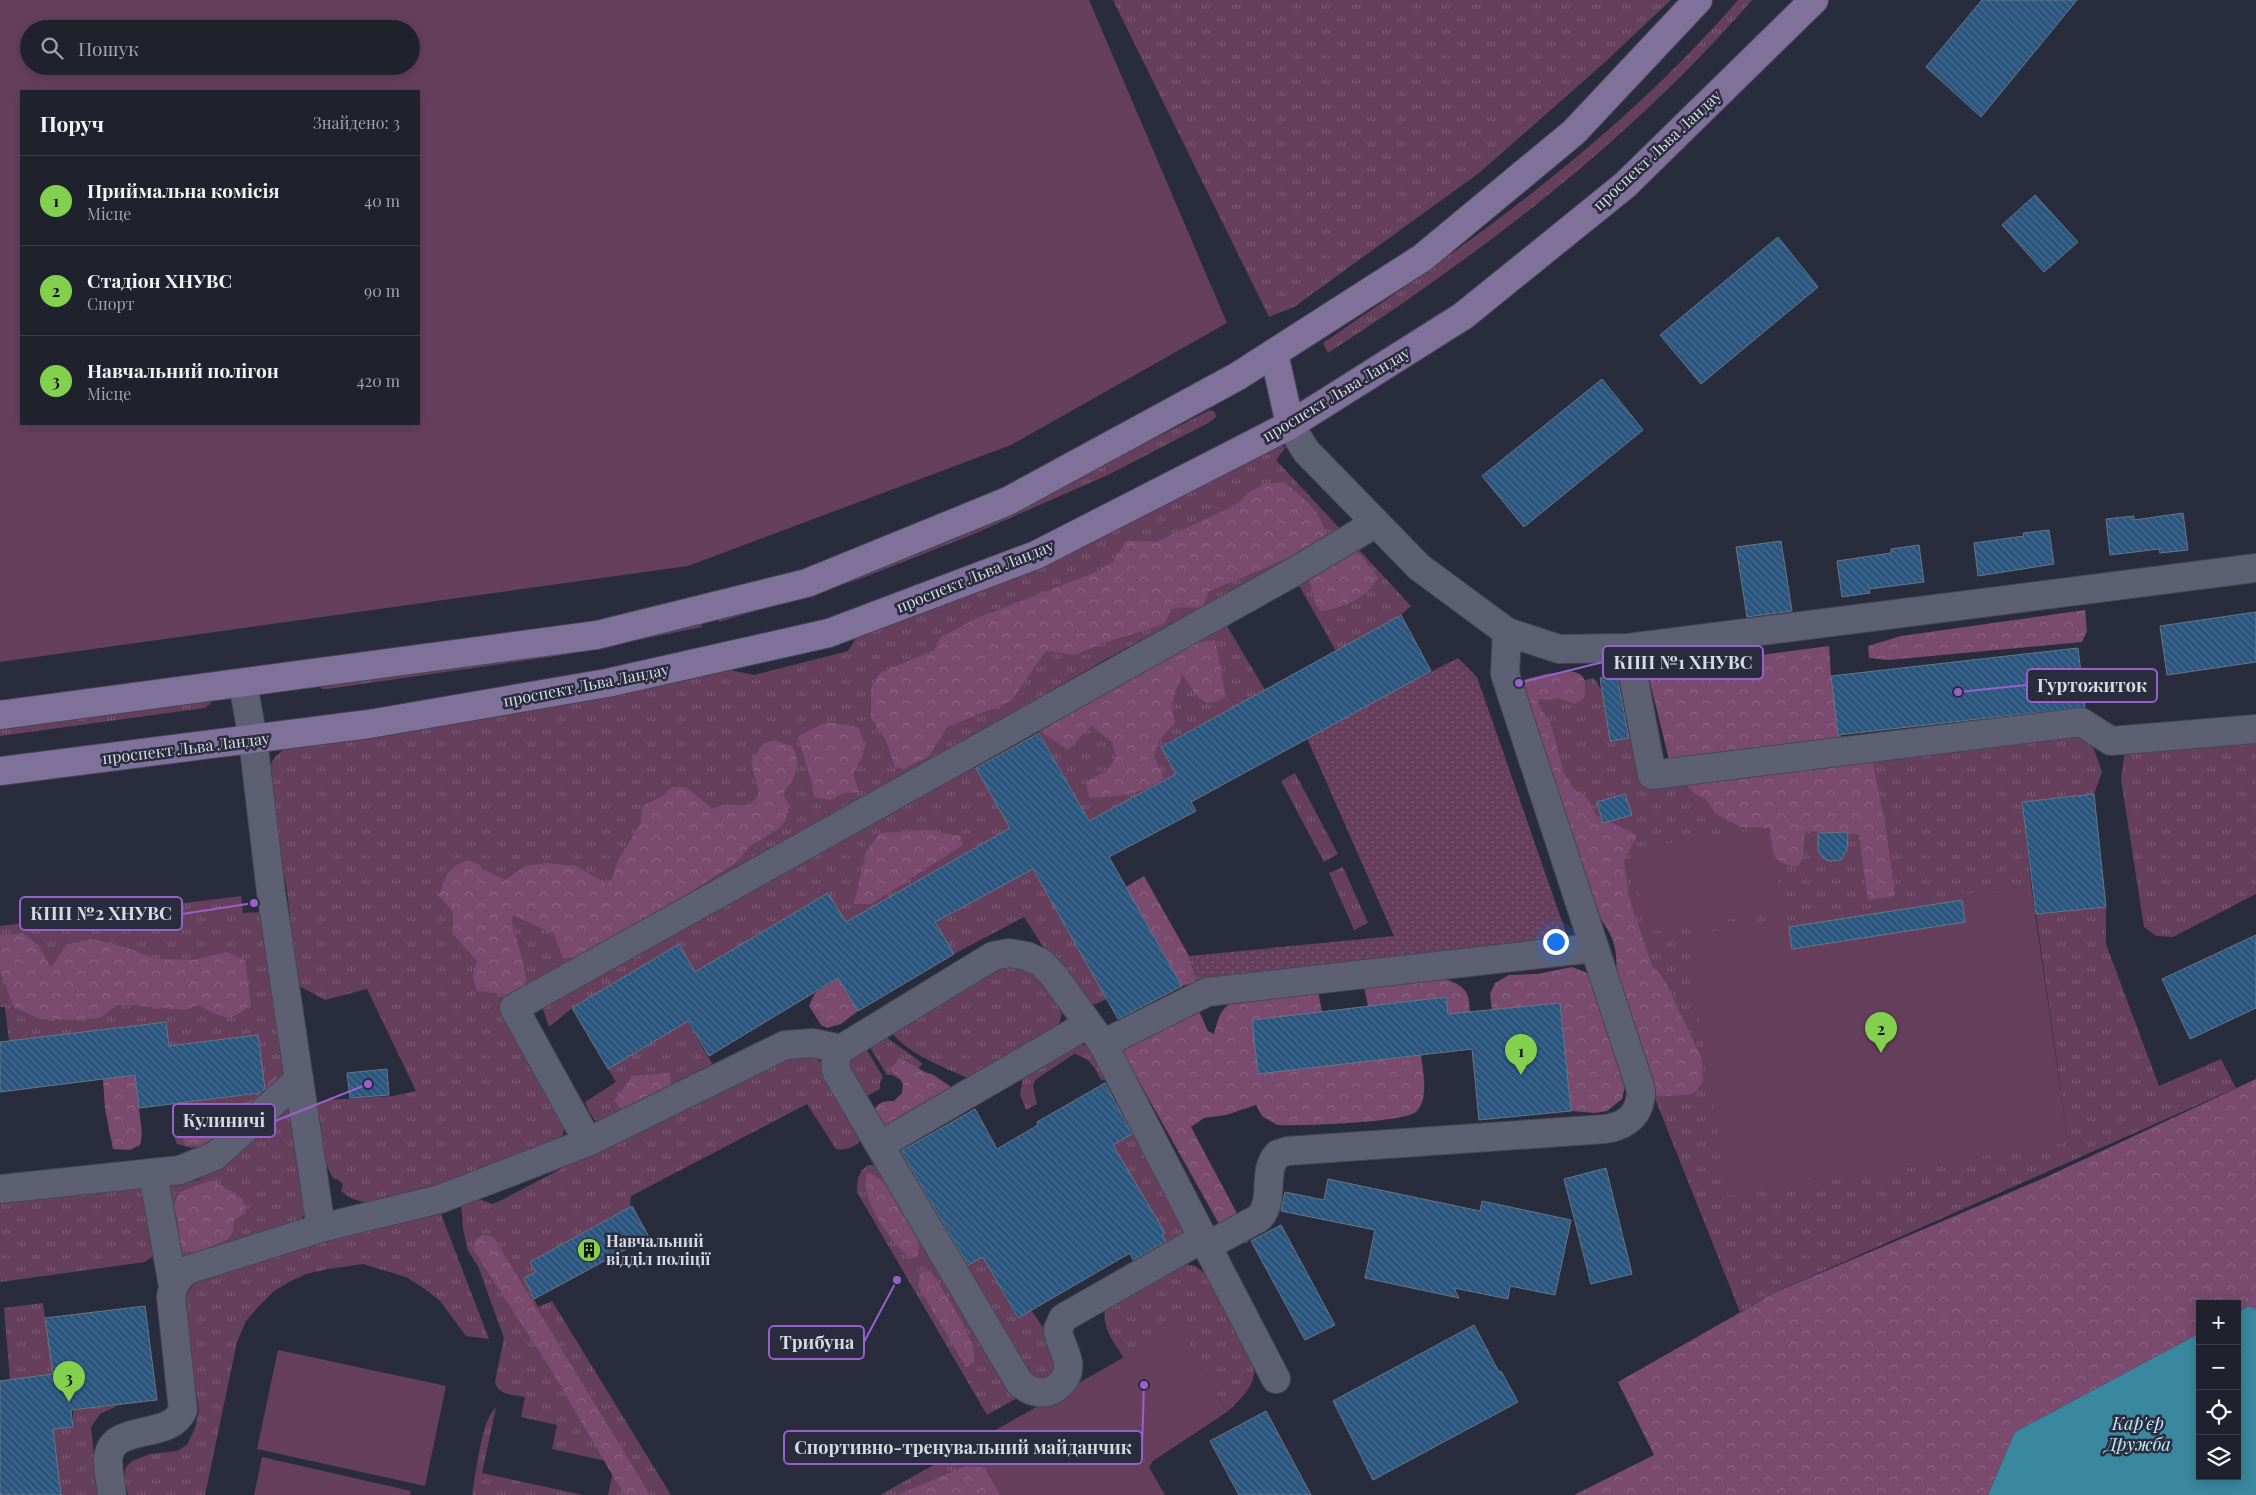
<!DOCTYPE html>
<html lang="uk">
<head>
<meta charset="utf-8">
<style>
	body { margin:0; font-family:"Playfair Display",serif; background:#272935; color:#f1f3f6 }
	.controls { position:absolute; right:15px; bottom:15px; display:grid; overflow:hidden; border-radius:0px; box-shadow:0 2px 12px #0003 }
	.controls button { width:45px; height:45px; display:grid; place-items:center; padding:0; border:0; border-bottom:1px solid #3c3e49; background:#1f212d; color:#f1f3f6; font:25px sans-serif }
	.you { position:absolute; left:1555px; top:941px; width:18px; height:18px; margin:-12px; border:4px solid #fff; border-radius:50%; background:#1a73e8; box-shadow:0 0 0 8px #1a73e833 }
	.badge { display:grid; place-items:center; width:32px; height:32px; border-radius:50%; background:#83d04e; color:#111; font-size:16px; font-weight:700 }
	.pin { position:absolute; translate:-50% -41px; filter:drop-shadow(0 1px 2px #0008) }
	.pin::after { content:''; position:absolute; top:26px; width:18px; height:15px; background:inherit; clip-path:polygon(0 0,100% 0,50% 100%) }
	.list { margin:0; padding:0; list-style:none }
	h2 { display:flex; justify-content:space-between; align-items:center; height:65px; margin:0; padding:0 20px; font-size:21px }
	h2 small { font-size:16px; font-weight:400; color:#a1a3aa }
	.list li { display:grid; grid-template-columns:32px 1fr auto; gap:15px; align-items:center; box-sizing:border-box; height:90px; padding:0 20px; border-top:1px solid #3c3e49 }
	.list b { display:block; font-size:19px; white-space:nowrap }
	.list p { margin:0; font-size:16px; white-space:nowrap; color:#a1a3aa }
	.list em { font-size:16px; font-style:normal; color:#a1a3aa }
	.icon { flex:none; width:28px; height:28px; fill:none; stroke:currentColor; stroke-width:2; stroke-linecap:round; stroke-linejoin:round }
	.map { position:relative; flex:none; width:2256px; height:1495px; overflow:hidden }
	.search { position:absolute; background:#1f212d; box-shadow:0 2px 12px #0003; left:20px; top:20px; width:400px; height:55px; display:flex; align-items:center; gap:12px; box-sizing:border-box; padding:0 18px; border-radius:28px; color:#a1a3aa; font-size:19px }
	.panel { position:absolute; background:#1f212d; box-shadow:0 2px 12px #0003; left:20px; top:90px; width:400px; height:335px; border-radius:0px }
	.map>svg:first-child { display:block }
	.grass { fill:url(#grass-tufts) }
	.forest { fill:url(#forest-crowns) }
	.park { fill:url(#park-dots) }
	.garden { fill:#663f5d; fill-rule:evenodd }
	.water { fill:#3a889f }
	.building { fill:url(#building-back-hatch); stroke:#677685 }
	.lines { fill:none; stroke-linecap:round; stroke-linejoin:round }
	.minor-casing { stroke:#454755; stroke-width:30 }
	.major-casing { stroke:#454755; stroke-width:30 }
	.minor { stroke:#5d6073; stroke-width:28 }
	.major { stroke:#80719b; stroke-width:28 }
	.labels { text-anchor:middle; stroke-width:5; stroke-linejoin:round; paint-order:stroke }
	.street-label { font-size:16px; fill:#d8dae5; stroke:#292c3c }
	.poi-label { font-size:16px; font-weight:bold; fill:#d8dae5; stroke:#292c3c; text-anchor:start }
	.water-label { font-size:18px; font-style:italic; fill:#bfe7f5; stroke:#292c3c }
	.leader { fill:none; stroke:#9760ca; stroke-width:2 }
	.callout-dot { fill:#9760ca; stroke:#292c3c; stroke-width:2 }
	.callout { fill:#292c3c; stroke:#9760ca; stroke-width:2 }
	.callout-label { font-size:18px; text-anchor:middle; font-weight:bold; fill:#d8dae5 }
</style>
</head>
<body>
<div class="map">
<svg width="2256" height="1495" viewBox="0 0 2256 1495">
	<defs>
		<pattern id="grass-tufts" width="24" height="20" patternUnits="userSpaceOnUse" patternTransform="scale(1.25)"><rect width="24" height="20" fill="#663f5d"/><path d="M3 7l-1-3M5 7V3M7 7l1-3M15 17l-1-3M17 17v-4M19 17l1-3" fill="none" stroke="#7b5a74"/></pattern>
		<pattern id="forest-crowns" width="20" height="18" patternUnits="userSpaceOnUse" patternTransform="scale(1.25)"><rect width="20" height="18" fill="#7a4a6f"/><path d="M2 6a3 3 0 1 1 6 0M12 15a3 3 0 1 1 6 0" fill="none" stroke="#8c6483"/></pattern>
		<pattern id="park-dots" width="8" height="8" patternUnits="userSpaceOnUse" patternTransform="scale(1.25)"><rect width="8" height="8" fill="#663f5d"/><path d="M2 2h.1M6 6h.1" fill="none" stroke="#7b5a74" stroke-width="1.8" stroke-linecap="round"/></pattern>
		<pattern id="building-back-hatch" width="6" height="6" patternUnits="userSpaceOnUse" patternTransform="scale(1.25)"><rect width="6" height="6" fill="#2a557e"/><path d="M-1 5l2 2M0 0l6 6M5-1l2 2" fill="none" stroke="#486d90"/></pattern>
	</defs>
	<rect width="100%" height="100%" fill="#292c3c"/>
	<g class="grass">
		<polygon points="1113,0 1671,0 1604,63 1479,173 1294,307 1269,317"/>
		<path d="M1738 0H1752C1631 140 1482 253 1328 353L1323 343C1472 242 1620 137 1738 0Z"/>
		<polygon points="1210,410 1215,412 1216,417 1210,422 1110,474 969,536 860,579 719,622 717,612 1105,464"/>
		<path d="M1273 444 1286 447 1276 460 1343 532 1108 658 544 983 963 762 976 768 1010 828 846 922 828 893 695 972 678 945 572 1008 549 1027 538 995 502 1013 564 1128 563 1135 554 1141 484 1173 418 1189 416 1195C391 1200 363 1211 341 1191L343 1184 338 1179H334C322 1163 315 1122 318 1103L327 1100 393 1096 416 1091 367 989 325 1000 301 987 297 980 287 890 267 784C270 754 278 751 305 741L721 668 754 675 848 651 861 630Z"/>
		<polygon points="1350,540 1411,606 1401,615 1336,651 1292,573"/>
		<polygon points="1220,614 1265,690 1161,746 1176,774 1089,821 1032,719"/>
		<polygon points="700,616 702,627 563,655 327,689 322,689 320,687 324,683"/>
		<polygon points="1594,678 1602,691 1610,740 1633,737 1642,785 2088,733 2102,772 2094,794 2022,802 2031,885 1689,936 2068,1142 2036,914 2106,907 2106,944 2159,1086 2221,1059 2236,1088 1776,1292 1740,1312 1654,1096 1616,948 1531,706 1543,690"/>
		<polygon points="210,699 211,703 205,708 0,736 0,724"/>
		<polygon points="2256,739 2256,894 2173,937 2156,936 2144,927 2121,779 2124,756 2131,746"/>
		<polygon points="1295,773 1338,854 1324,862 1281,781"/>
		<polygon points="1343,867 1368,923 1354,930 1329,873"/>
		<polygon points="1033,869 1107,999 1096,1004 1081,1005 1024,917 954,954 935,922"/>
		<polygon points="241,896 243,913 263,912 286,1083 281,1090 204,1147 191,1148 177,1144 175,1139 172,1104 265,1093 258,1035 169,1046 165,1022 9,1041 5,1007 0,1007 0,926"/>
		<path d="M1007 957 1042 976 1062 1014 1059 1024 1051 1034 974 1081C951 1070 897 1051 889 1026Z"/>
		<polygon points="687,1021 713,1065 597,1123 589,1112 585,1102 616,1082 608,1069"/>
		<polygon points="879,1032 922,1063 920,1067 899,1079 892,1075 887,1075 869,1046"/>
		<path d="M1077 1044 1088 1046 1108 1080H1101C1094 1066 1090 1058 1074 1054L1035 1080 1033 1086 1037 1104 1026 1110 1020 1094 1023 1077Z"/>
		<polygon points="865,1047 883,1077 880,1082 880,1089 865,1097 844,1062"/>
		<path d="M813 1054 822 1064 862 1140C854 1147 846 1151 836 1149L807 1104 631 1196 630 1207 530 1262 536 1272 524 1278 538 1307 552 1301 671 1495H608L615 1463 552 1449 557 1425 521 1417 525 1397C513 1395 498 1395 495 1382L504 1338 478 1266 468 1251 463 1229 461 1204 479 1199 492 1204 502 1200 761 1063Z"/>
		<path d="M291 1107 308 1205C304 1220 298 1223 284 1228L177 1259 168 1186 171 1184 198 1180 206 1174Z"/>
		<polygon points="1134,1133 1189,1234 1168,1245 1113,1145"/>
		<path d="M868 1165H881L1017 1398 987 1415 857 1192C857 1179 858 1172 868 1165Z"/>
		<polygon points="141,1186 146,1192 153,1256 145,1262 0,1282 0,1199"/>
		<path d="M439 1209 489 1339 466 1336 440 1301 425 1289 406 1277 363 1264 328 1269 306 1274 289 1282 274 1291 259 1306 246 1321 237 1342 205 1495H128L124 1476 126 1467 132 1461 150 1454 177 1451 187 1445 195 1428 199 1410 183 1311C187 1287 192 1283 213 1273Z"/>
		<polygon points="983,1257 1017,1318 1031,1310 1053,1342 1058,1354 1053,1377 1036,1384 961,1268"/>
		<path d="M1180 1263 1195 1266 1206 1274C1217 1293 1258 1356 1254 1375 1251 1390 1238 1402 1227 1412L1179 1327 1124 1358C1113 1341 1100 1326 1106 1305Z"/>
		<polygon points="43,1303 53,1374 10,1380 4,1308"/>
		<polygon points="119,1405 100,1414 91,1427 98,1495 61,1495 36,1431 73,1427 73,1410"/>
		<path d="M496 1408 482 1473 583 1495H472C475 1478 482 1416 496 1408Z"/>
		<polygon points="971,1444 1000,1495 880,1495"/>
	</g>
	<g class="forest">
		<path d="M1284 482C1303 498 1322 511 1326 536 1290 561 1247 574 1208 592L1203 608 1173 607 1164 624 1100 644 1075 655 1046 651 1011 701 947 727 929 756 904 769 895 767 885 739 871 718V689L880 673 934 650 941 637 977 618 1096 572 1113 562 1126 541 1156 542 1236 505 1247 494 1264 484Z"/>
		<path d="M1344 546 1361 555 1378 578C1367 598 1343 608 1321 611L1316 605 1308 576Z"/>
		<polygon points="2085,610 2087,631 2082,642 1888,660 1869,658 1868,646 1901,636"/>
		<path d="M1215 640 1226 697C1200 712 1195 691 1182 674L1171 706 1175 723 1158 742 1154 756 1164 778C1142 795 1116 797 1089 798L1086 782 1106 771 1116 758 1112 742 1091 726 1068 750 1043 733 1039 724 1187 644Z"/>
		<path d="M1829 646 1831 676 1845 761 1873 763 1886 829 1895 896 1868 900 1859 835C1841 831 1823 834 1805 830L1803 858 1798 866C1770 865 1773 851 1769 828L1740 827 1716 814 1706 799 1695 794 1672 772 1647 670Z"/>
		<path d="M1569 671C1588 674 1585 681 1585 697L1575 704 1558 698 1550 700 1539 699 1538 704 1551 725 1564 773 1573 788 1588 799 1595 815 1637 835 1624 861 1629 898 1652 965 1665 981 1702 1059 1703 1080 1697 1091 1689 1095 1654 1096 1615 976C1621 943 1607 924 1585 902L1520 690 1523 680 1546 674Z"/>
		<path d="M827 722 858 727C869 750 864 753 853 774L859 792 844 793 830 800 814 797C812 776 803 757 798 736Z"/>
		<path d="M774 740 792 746C803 766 795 776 783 794L788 804V812L784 823 777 830 750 846 737 862 667 907 573 958H563L554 934 513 915 512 923 523 962 526 978 525 993C509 996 494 992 477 991L473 976 477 961 453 934V912L439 896C446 875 447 868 468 860L480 865 482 869 505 880 525 866 546 863 576 866 607 884 612 879 618 860 641 823 642 806 661 797 673 787 687 788 713 809C716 808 721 805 725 805 742 803 749 812 759 792L751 762 763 744Z"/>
		<polygon points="927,830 960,836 963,845 871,904 854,904 866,852 880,833"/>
		<polygon points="1144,876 1189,956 1197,982 1182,986 1126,887"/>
		<path d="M23 933 38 945 51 968 67 944 93 939 128 948 156 959 194 960 227 952 245 960 251 1004C228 1025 224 1018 198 1005L184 1010 133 1005H117L100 1018 68 1020 40 1019 14 1007 0 971V935Z"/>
		<polygon points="1572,967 1587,973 1596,988 1627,1077 1622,1099 1607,1111 1595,1113 1571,1111 1560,1003 1492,1010 1490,994 1495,983 1509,975 1537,974"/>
		<path d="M1429 974C1479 988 1467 993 1471 1039L1368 1006 1363 982Z"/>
		<polygon points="838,978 858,1011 841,1024 827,1028 821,1025 809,1006 815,993"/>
		<path d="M1318 991 1322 1012 1252 1020 1258 1073 1421 1055C1423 1071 1429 1098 1417 1111 1407 1123 1297 1126 1277 1125L1262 1116 1256 1105 1226 1115 1204 1118 1191 1127 1249 1236 1248 1242 1240 1245 1228 1240 1123 1053V1045L1198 1009 1208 1031 1214 1034C1219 1015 1220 1009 1237 999Z"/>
		<path d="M899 1058 927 1073 932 1074 950 1086V1092L884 1130 872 1115C877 1103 881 1101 894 1101L902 1093 903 1084 897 1075 890 1070Z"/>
		<polygon points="670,1073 671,1084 636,1106 621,1109 614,1101 632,1076"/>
		<polygon points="135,1075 142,1134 140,1145 130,1150 113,1149 105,1109 103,1079"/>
		<path d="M277 1075 276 1089C250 1115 223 1144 185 1146L182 1133 189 1118 214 1113 263 1096 269 1081Z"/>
		<polygon points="2256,1079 2256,1310 2249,1306 2237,1312 2237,1304 2200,1304 2200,1333 2015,1432 1988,1495 1574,1495 1654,1455 1618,1382 1776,1292 2044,1178"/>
		<path d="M867 1173C892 1178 906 1218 918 1239L919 1248 917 1257 909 1258C891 1241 858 1198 867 1173Z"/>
		<polygon points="212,1180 243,1199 246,1213 234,1220 233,1232 228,1239 201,1252 180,1252 178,1222 173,1205 180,1192"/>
		<polygon points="483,1235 493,1237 502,1251 650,1495 624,1495 550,1368 473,1249 475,1240"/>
		<path d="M930 1270C941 1288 980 1343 974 1362L966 1367 918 1286 920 1273Z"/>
		<polygon points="966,1466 993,1469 1015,1495 897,1495"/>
	</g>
	<polygon class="park" points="1458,658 1477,677 1572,950 1201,995 1189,956 1394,936 1306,736"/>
	<g class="garden">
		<path d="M0 0H1089L1227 323 1011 445 688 566 0 662ZM29 29H411V66H29ZM21 91H419V424H21Z"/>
		<polygon points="1769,828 1783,911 1645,933 1632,849"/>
		<polygon points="2031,885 2068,1142 1728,1196 1691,964 1689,935"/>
		<polygon points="1179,1326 1227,1412 1153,1461 1149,1467 1165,1495 1000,1495 971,1444"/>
		<polygon points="278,1350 446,1386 425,1486 257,1449"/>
		<polygon points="262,1457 411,1491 410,1495 254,1495"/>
	</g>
	<polygon class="water" points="2249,1306 2256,1310 2256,1495 1988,1495 2015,1432 2200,1333 2200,1476 2237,1476 2237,1312"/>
	<g class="building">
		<polygon points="1982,0 2077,0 1981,117 1926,67"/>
		<polygon points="2035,195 2078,242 2044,272 2002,225"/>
		<polygon points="1778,237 1818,287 1701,384 1660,335"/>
		<polygon points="1602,379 1643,430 1524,527 1482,476"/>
		<polygon points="2183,513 2188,550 2160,553 2159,549 2110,555 2106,519 2134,516 2134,520"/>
		<polygon points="2049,530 2054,564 1978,576 1974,543 2024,536 2023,533"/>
		<polygon points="1781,541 1792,611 1747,617 1736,547"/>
		<polygon points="1919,545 1924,582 1869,589 1870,593 1842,597 1837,561 1891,553 1891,549"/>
		<polygon points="2256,612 2256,662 2167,675 2160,626"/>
		<polygon points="1401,615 1431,671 1191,802 1196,811 1109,857 1182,986 1118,1019 1033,869 935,922 954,954 858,1011 838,978 709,1056 688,1021 608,1069 572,1008 679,944 695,972 828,893 846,922 1010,828 976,768 1039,733 1089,821 1176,774 1161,747"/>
		<polygon points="2078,648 2085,707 1838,735 1831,676"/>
		<polygon points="1617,676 1629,738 1610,741 1600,678"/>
		<polygon points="1625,794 1632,815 1603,823 1597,802"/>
		<polygon points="2094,794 2106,907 2036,914 2022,802"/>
		<polygon points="1848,832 1847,850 1841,860 1829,861 1823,858 1818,850 1818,833"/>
		<polygon points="1962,900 1965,922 1792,949 1789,927"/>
		<polygon points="2256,935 2256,1008 2190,1039 2162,979"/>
		<polygon points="1446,997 1448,1014 1560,1003 1571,1111 1479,1120 1472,1049 1258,1074 1252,1020"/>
		<polygon points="166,1022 169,1046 258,1035 265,1089 260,1093 139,1108 135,1075 0,1092 0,1042"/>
		<polygon points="387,1069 389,1095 350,1098 347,1073"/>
		<polygon points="1105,1083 1132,1134 1113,1145 1165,1233 1162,1235 1166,1241 1133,1260 1130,1253 1018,1318 983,1257 968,1265 901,1151 975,1109 997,1149 1038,1125 1037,1122"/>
		<polygon points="1606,1168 1632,1274 1591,1284 1564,1179"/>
		<polygon points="1328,1179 1480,1211 1482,1201 1571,1220 1555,1295 1510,1286 1508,1299 1454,1288 1459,1298 1365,1278 1375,1230 1281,1211 1285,1192 1324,1200"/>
		<polygon points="632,1206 649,1237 534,1299 524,1278 536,1272 530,1262"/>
		<polygon points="1281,1225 1335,1325 1305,1340 1251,1241"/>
		<polygon points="145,1306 157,1400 71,1410 73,1427 53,1429 61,1495 0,1495 0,1381 53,1374 45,1318"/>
		<polygon points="1474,1325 1499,1372 1501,1371 1518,1402 1373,1480 1333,1401"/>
		<polygon points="1266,1411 1311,1495 1239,1495 1210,1441"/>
	</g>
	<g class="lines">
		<g class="minor-casing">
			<g id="minor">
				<polyline points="1290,425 1306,451 1419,567 1507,632 1559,649 1628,648 2256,568"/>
				<polyline points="1628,648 1652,775 2081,722 2111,741 2256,729"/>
				<polyline points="243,683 253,740 271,892 321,1228"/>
				<polyline points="1103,1044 1207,992 1594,948"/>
				<polyline points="588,1142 514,1008 1292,573 1376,523"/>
				<polyline points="880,1145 1088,1024"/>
				<polyline points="153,1173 173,1286"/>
				<polyline points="0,1189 180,1170 215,1156 299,1079"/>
				<path d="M1203 1238 1063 1318 1058 1329C1059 1347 1077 1363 1063 1381 1059 1386 1054 1390 1047 1392 1036 1394 1027 1390 1019 1382L837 1073C834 1064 835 1056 841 1049L993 956 1009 953 1027 956 1042 963 1054 976 1103 1044 1203 1238 1207 1246 1276 1379"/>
				<path d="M1207 1246 1259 1218C1276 1200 1261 1171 1278 1154L1288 1151 1605 1129C1628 1126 1641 1113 1641 1090L1505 674 1507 632"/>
				<path d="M112 1495C111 1484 108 1471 108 1460 110 1421 170 1442 183 1410L171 1297C173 1285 177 1278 187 1270L321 1228 440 1199 588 1142 785 1045 813 1043 841 1049"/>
			</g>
		</g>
		<g class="major-casing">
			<g id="major">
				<polyline points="1274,353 1290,425"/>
				<polyline points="0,715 597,635 807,583 1008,501 1238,376 1422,258 1574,132 1698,0"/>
				<polyline points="0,771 369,724 607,683 829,633 1036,555 1290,425 1463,316 1625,185 1814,0"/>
			</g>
		</g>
		<use href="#minor" class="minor"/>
		<use href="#major" class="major"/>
	</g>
	<defs>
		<g id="building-disc" transform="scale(1.25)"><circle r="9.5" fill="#83d04e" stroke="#292c3c"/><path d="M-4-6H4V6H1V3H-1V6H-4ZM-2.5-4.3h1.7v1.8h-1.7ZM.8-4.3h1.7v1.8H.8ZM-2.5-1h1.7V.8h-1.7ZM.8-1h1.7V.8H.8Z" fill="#111"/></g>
	</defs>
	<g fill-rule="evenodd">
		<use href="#building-disc" x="589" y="1250"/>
	</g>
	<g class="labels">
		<g class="street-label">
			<text transform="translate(1657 150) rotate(-43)" y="6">проспект Льва Ландау</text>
			<text transform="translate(1336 394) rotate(-31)" y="6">проспект Льва Ландау</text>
			<text transform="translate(975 576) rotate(-22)" y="6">проспект Льва Ландау</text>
			<text transform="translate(586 685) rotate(-11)" y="6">проспект Льва Ландау</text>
			<text transform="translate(186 748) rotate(-7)" y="6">проспект Льва Ландау</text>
		</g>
		<g class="poi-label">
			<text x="606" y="1247">Навчальний<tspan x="606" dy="18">відділ поліції</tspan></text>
		</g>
		<g class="water-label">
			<text x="2138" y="1430">Кар'єр<tspan x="2138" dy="21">Дружба</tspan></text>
		</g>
	</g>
	<path class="leader" d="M1519 683L1603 662M1958 692L2027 685M254 903L182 914M368 1084L275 1121M897 1280L864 1342M1144 1385L1142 1447"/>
	<g class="callout-dot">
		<circle cx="1519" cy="683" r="5"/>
		<circle cx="1958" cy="692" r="5"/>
		<circle cx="254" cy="903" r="5"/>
		<circle cx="368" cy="1084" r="5"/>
		<circle cx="897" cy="1280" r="5"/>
		<circle cx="1144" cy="1385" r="5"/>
	</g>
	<g class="callout">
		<rect x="1603" y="646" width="160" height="33" rx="5"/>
		<rect x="2027" y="669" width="130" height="33" rx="5"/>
		<rect x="20" y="897" width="162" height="33" rx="5"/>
		<rect x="173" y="1104" width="102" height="33" rx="5"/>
		<rect x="769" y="1326" width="95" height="33" rx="5"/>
		<rect x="784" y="1431" width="358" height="33" rx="5"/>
	</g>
	<g class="callout-label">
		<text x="1683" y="669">КПП №1 ХНУВС</text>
		<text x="2092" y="692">Гуртожиток</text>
		<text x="101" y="920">КПП №2 ХНУВС</text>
		<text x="224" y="1127">Кулиничі</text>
		<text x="817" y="1349">Трибуна</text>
		<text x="963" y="1454">Спортивно-тренувальний майданчик</text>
	</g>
</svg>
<div class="controls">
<button>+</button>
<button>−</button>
<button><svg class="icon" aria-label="locate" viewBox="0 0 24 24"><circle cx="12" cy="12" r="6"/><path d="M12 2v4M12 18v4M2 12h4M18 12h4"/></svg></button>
<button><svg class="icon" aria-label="layers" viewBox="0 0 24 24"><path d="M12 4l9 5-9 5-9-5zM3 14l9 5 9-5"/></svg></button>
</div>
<div class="you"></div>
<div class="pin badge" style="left:1521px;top:1075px">1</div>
<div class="pin badge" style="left:1881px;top:1053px">2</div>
<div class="pin badge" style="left:69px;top:1402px">3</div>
<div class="search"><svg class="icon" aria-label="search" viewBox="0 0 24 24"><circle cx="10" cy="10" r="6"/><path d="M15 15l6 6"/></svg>Пошук</div>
<section class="panel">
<h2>Поруч<small>Знайдено: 3</small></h2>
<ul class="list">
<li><span class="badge">1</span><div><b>Приймальна комісія</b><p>Місце</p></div><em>40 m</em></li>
<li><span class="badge">2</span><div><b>Стадіон ХНУВС</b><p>Спорт</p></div><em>90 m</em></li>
<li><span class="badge">3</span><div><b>Навчальний полігон</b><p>Місце</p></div><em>420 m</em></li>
</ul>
</section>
</div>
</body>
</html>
